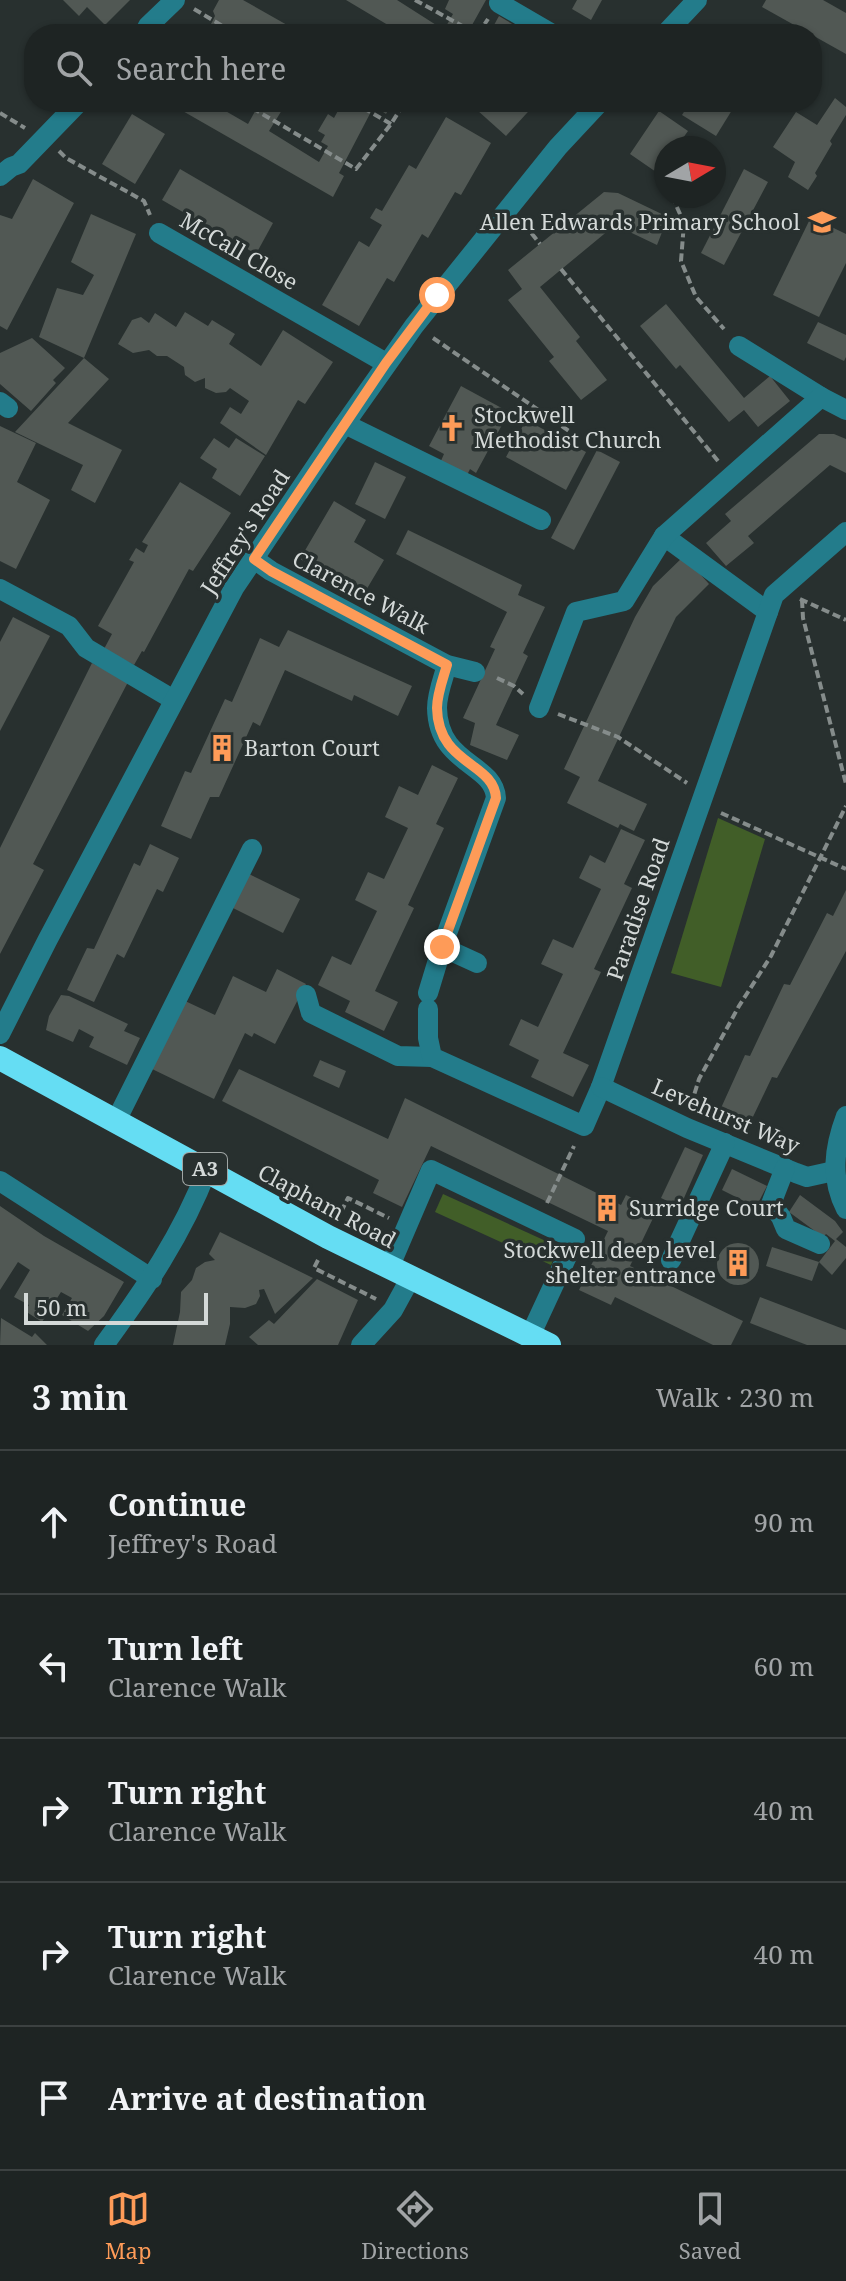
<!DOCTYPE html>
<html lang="en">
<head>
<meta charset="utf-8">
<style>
	body { margin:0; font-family:"Noto Serif",serif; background:#262c2b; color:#f1f3f6 }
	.compass { position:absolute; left:654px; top:136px; width:72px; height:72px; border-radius:50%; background:#1e2423; box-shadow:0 2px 6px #0004; rotate:80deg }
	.scale { position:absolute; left:24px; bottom:20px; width:184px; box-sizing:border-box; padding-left:8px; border:4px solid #d4d9d8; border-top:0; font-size:22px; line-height:28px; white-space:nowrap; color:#d4d9d8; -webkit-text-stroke:6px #28302f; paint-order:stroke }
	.stop { position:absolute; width:24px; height:24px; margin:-18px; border:6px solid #fe9b58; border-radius:50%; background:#fff }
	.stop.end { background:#fe9b58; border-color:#fff; box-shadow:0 2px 8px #0008 }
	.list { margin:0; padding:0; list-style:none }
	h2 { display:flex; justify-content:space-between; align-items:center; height:104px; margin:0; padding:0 32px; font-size:34px }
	h2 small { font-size:26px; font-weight:400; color:#a1a4a6 }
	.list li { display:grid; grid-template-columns:52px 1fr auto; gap:24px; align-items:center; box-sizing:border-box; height:144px; padding:0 32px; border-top:2px solid #3c4141 }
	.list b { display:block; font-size:30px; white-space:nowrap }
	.list p { margin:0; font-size:26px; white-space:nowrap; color:#a1a4a6 }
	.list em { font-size:26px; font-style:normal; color:#a1a4a6 }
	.icon { flex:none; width:44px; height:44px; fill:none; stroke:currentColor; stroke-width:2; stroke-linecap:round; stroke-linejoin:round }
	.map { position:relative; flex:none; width:846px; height:1345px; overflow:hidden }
	.search { position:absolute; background:#1e2423; box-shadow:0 2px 6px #0004; left:24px; right:24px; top:24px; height:88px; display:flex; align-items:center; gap:20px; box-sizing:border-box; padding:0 28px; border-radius:32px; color:#a1a4a6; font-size:30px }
	.sheet { height:824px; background:#1e2423 }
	nav { display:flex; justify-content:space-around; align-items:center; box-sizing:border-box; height:112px; border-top:2px solid #3c4141; background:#1e2423; font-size:22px; color:#a1a4a6 }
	nav a { display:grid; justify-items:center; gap:4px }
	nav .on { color:#fe9b58 }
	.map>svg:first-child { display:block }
	.green { fill:#415e28 }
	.building { fill:#515854 }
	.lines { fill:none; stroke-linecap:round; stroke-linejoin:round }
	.path { stroke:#858c8b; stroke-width:4; stroke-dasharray:8 4; stroke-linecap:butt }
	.minor { stroke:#237c8b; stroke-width:20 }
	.highway { stroke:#65ddf3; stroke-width:24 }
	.route { stroke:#fe9b58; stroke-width:10 }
	.labels { text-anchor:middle; stroke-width:7; stroke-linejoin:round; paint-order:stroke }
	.shield { fill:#28302f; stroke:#a0a6a5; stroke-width:2 }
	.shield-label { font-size:20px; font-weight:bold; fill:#d4d9d8 }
	.poi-label { font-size:22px; fill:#d4d9d8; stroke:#28302f; text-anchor:start }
	.street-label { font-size:22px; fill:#d4d9d8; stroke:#28302f }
</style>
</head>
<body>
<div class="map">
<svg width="846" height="1345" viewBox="0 0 846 1345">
	<rect width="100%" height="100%" fill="#28302f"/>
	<g class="green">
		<polygon points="718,818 765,839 721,987 671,973"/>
		<polygon points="443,1194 559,1247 551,1265 435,1212"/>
	</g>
	<g class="building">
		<polygon points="63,0 130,0 105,25 87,7 79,16"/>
		<polygon points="219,0 243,0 303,34 252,34 236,25 231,34 190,34 196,24 208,30 215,16 213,11"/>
		<polygon points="346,0 397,0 444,30 453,14 445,9 449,0 486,0 467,34 403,34"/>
		<polygon points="577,0 602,0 591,20 572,9"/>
		<polygon points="766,0 823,0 846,13 846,54 762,7"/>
		<polygon points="499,16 529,34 489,34"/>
		<polygon points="835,98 846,107 846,115 830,141 832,144 815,173 817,176 808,190 788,177 795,162 773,147 796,112 817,125"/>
		<polygon points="167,102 210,102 248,124 258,106 253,102 287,102 269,131 319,162 328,146 321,142 325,135 318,131 328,114 334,118 340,107 348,112 354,102 393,102 386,114 374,106 339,173 344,176 333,197"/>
		<polygon points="484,102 537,102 506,136 477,110"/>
		<polygon points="690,102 737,102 716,136 682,115"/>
		<polygon points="659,111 688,131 676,148 666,148 666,163 659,174 630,154"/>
		<polygon points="132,114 165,134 135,184 102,164"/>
		<polygon points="446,117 491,143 461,195 455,192 428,238 422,234 394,282 387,278 359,326 322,305 359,241 369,247 382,225 370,218 376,208 382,211 409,165 416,169"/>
		<polygon points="180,169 273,223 256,254 162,200"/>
		<polygon points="744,169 768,182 724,265 701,253"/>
		<polygon points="33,179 74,203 7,330 0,326 0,215 12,219"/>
		<polygon points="604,192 618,193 668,217 657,245 615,225 540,287 580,337 576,341 607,380 581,400 549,361 554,357 508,300 522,289 508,270"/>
		<polygon points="91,214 136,234 84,358 39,337 57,288 83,295 94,275 71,262"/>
		<polygon points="811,217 846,234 846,263 819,317 773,295"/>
		<polygon points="666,304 744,398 770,376 790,401 758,427 744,410 729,422 680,365 676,369 640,326"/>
		<polygon points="185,312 208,326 212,320 235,334 229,344 261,366 283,330 333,362 305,404 298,400 266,455 220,423 230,407 241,414 249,401 230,388 226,392 216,393 205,388 205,378 195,382 185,375 184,367 167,356 157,356 149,350 133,353 118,344 132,320 141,317 149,323 155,313 176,327"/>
		<polygon points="818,322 846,335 846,357 844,361 807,343"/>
		<polygon points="32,338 65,368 53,380 56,383 31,411 0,384 0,353"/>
		<polygon points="84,358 109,379 68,423 122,450 95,503 71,490 83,465 15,432"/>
		<polygon points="461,386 509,412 476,473 470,469 466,477 440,463 444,454 429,446"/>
		<polygon points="526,420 586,452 566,490 506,457"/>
		<polygon points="0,426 36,443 17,482 50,500 16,569 0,561"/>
		<polygon points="819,434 834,434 846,439 846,473 830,465 748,536 754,543 726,566 706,543 731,521 725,514"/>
		<polygon points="214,438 229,448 236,438 265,456 240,496 212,478 217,469 200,458"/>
		<polygon points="597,450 620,462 574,550 551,538"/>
		<polygon points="375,462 406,477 385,519 355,504"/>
		<polygon points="180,482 231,513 193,571 189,569 144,652 142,651 134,665 104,649 112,634 98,626 134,562 129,560 136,548 144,553 148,545 142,542"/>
		<polygon points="334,501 366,520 354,542 384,560 362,597 333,583 335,579 300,559"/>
		<polygon points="408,530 522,585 518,595 545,607 523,653 528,656 496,725 519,735 507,760 470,745 475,723 463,718 495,649 490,647 507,612 396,554"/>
		<polygon points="684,556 709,584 676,617 598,781 647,804 634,831 620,824 618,828 567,803 580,777 564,769 635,617 653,586"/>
		<polygon points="13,617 50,636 0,731 0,642"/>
		<polygon points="288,630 412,686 398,716 354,695 352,701 285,670 260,726 253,722 219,797 210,797 191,839 161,826 185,771 191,773 225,699 232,702 260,638 279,647"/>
		<polygon points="92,663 128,682 33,864 44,870 0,954 0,848"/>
		<polygon points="432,765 458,778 436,824 444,828 408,905 414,908 375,991 398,1002 384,1031 345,1012 350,1001 318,985 332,956 351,965 377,911 355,900 368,872 384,879 408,828 385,817 399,786 418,795"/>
		<polygon points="621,829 645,840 624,884 632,888 594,969 601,972 563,1053 589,1065 573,1097 531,1077 539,1060 509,1045 521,1019 538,1027 563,974 541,964 553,939 573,948 601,889 579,878 590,855 605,863"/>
		<polygon points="150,844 179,858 163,892 157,889 124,958 117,954 94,1002 67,990 87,948 94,949 134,863 140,866"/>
		<polygon points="245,872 300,899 283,933 229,906"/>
		<polygon points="846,890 846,951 777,1078 772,1077 750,1123 721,1108 745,1055 750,1056 784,984 790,985 827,913 833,916"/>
		<polygon points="277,969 306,984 275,1044 254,1033 252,1037 245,1033 214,1099 150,1068 183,1000 215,1015 233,976 266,992"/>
		<polygon points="61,995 69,996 128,1024 124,1031 140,1038 127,1065 89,1047 94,1037 79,1029 73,1042 46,1030 49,1016"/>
		<polygon points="320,1060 346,1071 339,1088 313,1076"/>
		<polygon points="239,1069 388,1139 405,1098 621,1205 626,1195 657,1210 630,1266 743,1321 731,1345 713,1345 615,1297 611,1305 579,1290 608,1231 431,1146 402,1207 373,1193 379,1180 222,1101"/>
		<polygon points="685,1147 703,1155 680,1207 661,1198"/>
		<polygon points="732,1169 767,1186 756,1207 722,1190"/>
		<polygon points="800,1195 835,1221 843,1232 836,1239 846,1247 846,1258 832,1275 819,1262 812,1281 766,1266 772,1247 819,1262 835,1241 826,1234 823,1237 789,1212"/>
		<polygon points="0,1206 44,1236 124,1282 104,1316 88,1331 62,1315 72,1298 61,1292 42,1322 25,1311 29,1305 14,1297 30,1270 18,1262 0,1290"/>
		<polygon points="220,1232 313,1278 275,1314 264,1289 259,1290 260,1296 256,1304 245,1308 230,1307 230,1324 225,1345 173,1345 180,1312 181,1292 192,1280 196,1268 205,1262 215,1260 209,1254"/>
		<circle cx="738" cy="1264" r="21"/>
		<polygon points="317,1279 358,1300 338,1345 258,1345 249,1337 269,1320 274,1324"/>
		<polygon points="760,1297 846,1330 846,1345 807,1345 750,1323"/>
		<polygon points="1,1318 32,1337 35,1333 47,1345 0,1345"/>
	</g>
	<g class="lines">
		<g class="path">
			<polyline points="415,0 477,34"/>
			<polyline points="194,9 236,34"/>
			<polyline points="478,34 488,19"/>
			<polyline points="242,102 356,169 391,124 405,102"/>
			<polyline points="353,102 391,124"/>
			<polyline points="0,113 25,128"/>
			<polyline points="59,151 66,158 144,201 150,215"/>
			<polyline points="672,196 684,223 681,261 696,297 724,329"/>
			<polyline points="524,224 540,244"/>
			<polyline points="561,269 718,461"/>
			<polyline points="433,338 572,433"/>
			<polyline points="800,599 846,620"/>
			<polyline points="802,600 803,618 846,784"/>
			<polyline points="497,678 514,686 523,694"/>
			<polyline points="558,714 618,737 687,783"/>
			<polyline points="721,813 846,869"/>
			<polyline points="691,1105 699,1079 739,1006 771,956 846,806"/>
			<polyline points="547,1203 574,1146"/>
			<polyline points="341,1212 348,1198 389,1218"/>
			<polyline points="318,1260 314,1268 376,1299"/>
		</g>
		<g class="minor">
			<polyline points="499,3 552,34"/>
			<polyline points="144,34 148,26 175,0"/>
			<polyline points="665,34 697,0"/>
			<polyline points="0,176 11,167 19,164 79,102"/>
			<polyline points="159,233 386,363"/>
			<polyline points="739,346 821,397"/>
			<polyline points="0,402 8,408"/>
			<polyline points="345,424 541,520"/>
			<polyline points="664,536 768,612"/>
			<polyline points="254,559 271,571 447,665 475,672"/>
			<polyline points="0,589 69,626 86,648 174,700"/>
			<polyline points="539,708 576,612 624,601 664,536 821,397 846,410"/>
			<polyline points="442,947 477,963"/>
			<path d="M428 993 442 947 496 798C494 763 438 765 437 708 437 694 443 679 447 665"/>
			<polyline points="306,995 311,1013 398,1056 432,1057"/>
			<polyline points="428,1009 428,1038 432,1057 584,1126 601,1087 774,595 846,532"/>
			<polyline points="0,1034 47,941 234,588 334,439 414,326 558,147 600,102"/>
			<polyline points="601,1087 687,1128 796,1173 807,1177 834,1171"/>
			<path d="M846 1116C834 1148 830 1178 846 1209"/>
			<polyline points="116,1121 252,849"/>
			<polyline points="785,1168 771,1204 781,1217 786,1229 820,1244"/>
			<polyline points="0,1181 152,1279"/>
			<polyline points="671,1260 725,1143"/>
			<polyline points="389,1268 431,1170 575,1239 530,1336"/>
			<path d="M104 1345C145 1289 182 1235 207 1170"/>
			<polyline points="361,1345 393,1310 410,1279"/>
		</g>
		<polyline class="highway" points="0,1058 328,1237 549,1345"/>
	</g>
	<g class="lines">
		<path class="route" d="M437 295 386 363 254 559 271 571 447 665C443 679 437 694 437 708 438 765 494 762 496 798L442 947"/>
	</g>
	<defs>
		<g id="school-bare" transform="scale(2.16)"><path d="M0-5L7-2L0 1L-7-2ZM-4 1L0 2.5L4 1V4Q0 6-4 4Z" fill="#fe9b58" stroke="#28302f" stroke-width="2.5" paint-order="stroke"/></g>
		<g id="church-bare" transform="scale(2.16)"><path d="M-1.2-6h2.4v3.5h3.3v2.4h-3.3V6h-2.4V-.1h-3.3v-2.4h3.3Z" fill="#fe9b58" stroke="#28302f" stroke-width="2.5" paint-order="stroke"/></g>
		<g id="building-bare" transform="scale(2.16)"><path d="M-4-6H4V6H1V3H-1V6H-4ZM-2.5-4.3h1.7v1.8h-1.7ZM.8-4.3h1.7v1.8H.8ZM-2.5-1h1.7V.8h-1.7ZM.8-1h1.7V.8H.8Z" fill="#fe9b58" stroke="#28302f" stroke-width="2.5" paint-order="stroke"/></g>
	</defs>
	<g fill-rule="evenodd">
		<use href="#school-bare" x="822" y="222"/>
		<use href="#church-bare" x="452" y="428"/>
		<use href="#building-bare" x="222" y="748"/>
		<use href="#building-bare" x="607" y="1208"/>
		<use href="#building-bare" x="738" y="1263"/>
	</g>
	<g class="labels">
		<rect class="shield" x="183" y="1153" width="44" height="32" rx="6"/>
		<g class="shield-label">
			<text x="205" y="1176">A3</text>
		</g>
		<g class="poi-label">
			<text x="800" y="230" text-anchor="end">Allen Edwards Primary School</text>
			<text x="474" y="423">Stockwell<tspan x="474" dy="25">Methodist Church</tspan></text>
			<text x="244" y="756">Barton Court</text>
			<text x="629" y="1216">Surridge Court</text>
			<text x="716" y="1258" text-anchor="end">Stockwell deep level<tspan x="716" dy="25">shelter entrance</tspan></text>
		</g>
		<g class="street-label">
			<text transform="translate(239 251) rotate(30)" y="8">McCall Close</text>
			<text transform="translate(245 532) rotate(-57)" y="8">Jeffrey's Road</text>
			<text transform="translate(361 592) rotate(28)" y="8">Clarence Walk</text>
			<text transform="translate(638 909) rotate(-71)" y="8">Paradise Road</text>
			<text transform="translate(726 1116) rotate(23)" y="8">Levehurst Way</text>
			<text transform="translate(327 1206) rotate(28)" y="8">Clapham Road</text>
		</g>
	</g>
</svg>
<svg class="compass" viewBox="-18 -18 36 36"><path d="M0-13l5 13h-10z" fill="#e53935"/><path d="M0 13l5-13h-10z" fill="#a1a4a6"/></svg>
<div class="scale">50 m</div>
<div class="stop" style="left:437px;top:295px"></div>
<div class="stop end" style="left:442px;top:947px"></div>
<div class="search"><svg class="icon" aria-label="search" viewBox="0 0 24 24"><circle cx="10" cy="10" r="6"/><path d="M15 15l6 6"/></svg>Search here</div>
</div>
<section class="sheet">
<h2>3 min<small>Walk · 230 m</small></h2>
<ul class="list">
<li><svg class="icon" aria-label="ahead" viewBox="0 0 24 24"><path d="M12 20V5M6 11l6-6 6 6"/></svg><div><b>Continue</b><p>Jeffrey's Road</p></div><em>90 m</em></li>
<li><svg class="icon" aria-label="left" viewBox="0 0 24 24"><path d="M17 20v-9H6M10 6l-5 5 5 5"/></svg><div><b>Turn left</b><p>Clarence Walk</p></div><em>60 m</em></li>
<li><svg class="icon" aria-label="right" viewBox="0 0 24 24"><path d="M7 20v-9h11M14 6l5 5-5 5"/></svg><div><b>Turn right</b><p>Clarence Walk</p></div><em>40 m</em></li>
<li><svg class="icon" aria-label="right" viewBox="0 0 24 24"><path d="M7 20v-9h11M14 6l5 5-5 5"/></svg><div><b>Turn right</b><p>Clarence Walk</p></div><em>40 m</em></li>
<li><svg class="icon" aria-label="arrive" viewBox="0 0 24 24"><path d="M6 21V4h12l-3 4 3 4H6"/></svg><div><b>Arrive at destination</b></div></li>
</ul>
</section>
<nav>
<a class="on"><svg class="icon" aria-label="map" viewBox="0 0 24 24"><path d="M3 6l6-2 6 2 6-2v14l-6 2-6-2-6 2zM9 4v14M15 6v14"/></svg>Map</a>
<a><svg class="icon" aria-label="directions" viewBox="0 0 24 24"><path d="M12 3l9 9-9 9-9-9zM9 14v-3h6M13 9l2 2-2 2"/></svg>Directions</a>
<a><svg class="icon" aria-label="saved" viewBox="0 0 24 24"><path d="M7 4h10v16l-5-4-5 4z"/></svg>Saved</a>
</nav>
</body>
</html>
